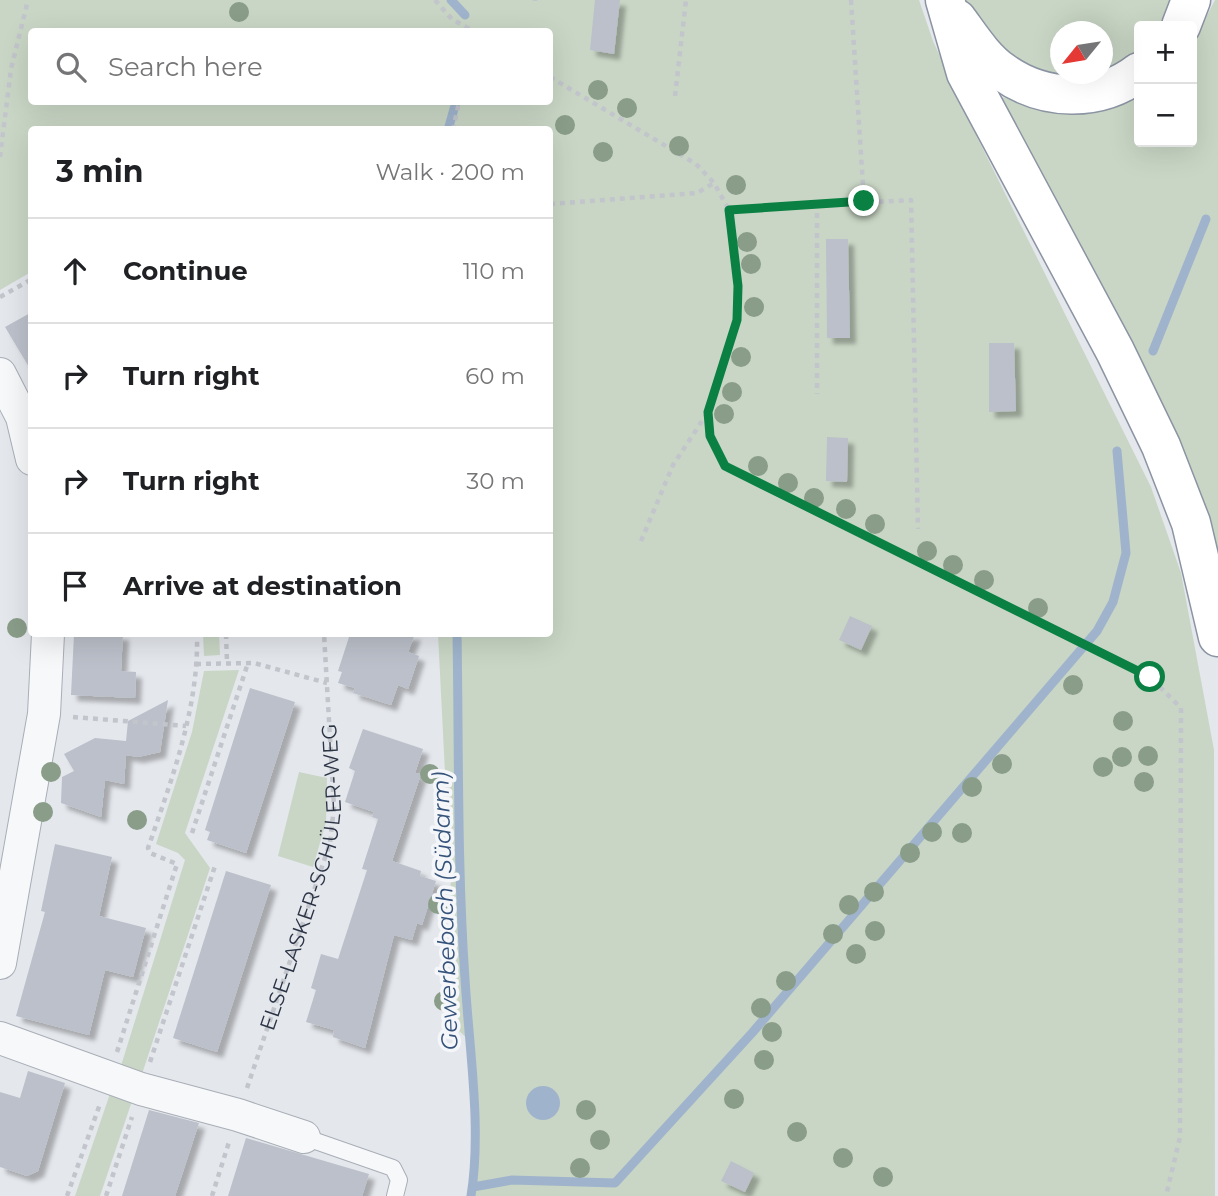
<!DOCTYPE html>
<html lang="en">
<head>
<meta charset="utf-8">
<style>
	body { margin:0; font-family:Montserrat,sans-serif; background:#f6f6f6; color:#202124 }
	.controls { position:absolute; right:21px; top:21px; display:grid; overflow:hidden; border-radius:7px; box-shadow:0 7px 28px #0002 }
	.controls button { width:63px; height:63px; display:grid; place-items:center; padding:0; border:0; border-bottom:2px solid #e0e0e0; background:#fff; color:#202124; font:35px sans-serif }
	.compass { position:absolute; left:1050px; top:21px; width:63px; height:63px; border-radius:50%; background:#fff; box-shadow:0 7px 28px #0002; rotate:240deg }
	.stop { position:absolute; width:21px; height:21px; margin:-16px; border:5px solid #0b8043; border-radius:50%; background:#fff }
	.stop.end { background:#0b8043; border-color:#fff; box-shadow:0 2px 7px #0008 }
	.list { margin:0; padding:0; list-style:none }
	h2 { display:flex; justify-content:space-between; align-items:center; height:91px; margin:0; padding:0 28px; font-size:30px }
	h2 small { font-size:23px; font-weight:400; color:#757577 }
	.list li { display:grid; grid-template-columns:46px 1fr auto; gap:21px; align-items:center; box-sizing:border-box; height:105px; padding:0 28px; border-top:2px solid #e0e0e0 }
	.list b { display:block; font-size:26px; white-space:nowrap }
	.list em { font-size:23px; font-style:normal; color:#757577 }
	.icon { flex:none; width:38px; height:38px; fill:none; stroke:currentColor; stroke-width:2; stroke-linecap:round; stroke-linejoin:round }
	.map { position:relative; flex:none; width:1218px; height:1196px; overflow:hidden }
	.search { position:absolute; background:#fff; box-shadow:0 7px 28px #0002; left:28px; top:28px; width:525px; height:77px; display:flex; align-items:center; gap:18px; box-sizing:border-box; padding:0 24px; border-radius:7px; color:#757577; font-size:26px }
	.panel { position:absolute; background:#fff; box-shadow:0 7px 28px #0002; left:28px; top:126px; width:525px; height:511px; border-radius:7px }
	.map>svg:first-child { display:block }
	.green { fill:#c9d6c5; fill-rule:evenodd }
	.water { fill:#9fb4cc }
	.lines { fill:none; stroke-linecap:round; stroke-linejoin:round }
	.stream { stroke:#9fb4cc; stroke-width:9 }
	.building { fill:#bbc0ca; filter:url(#shadow) }
	.lane-casing { stroke:#a9aeb7; stroke-width:18 }
	.street-casing { stroke:#a9aeb7; stroke-width:34 }
	.highway-casing { stroke:#8b94a3; stroke-width:41 }
	.path { stroke:#c2c5cb; stroke-width:4.5; stroke-dasharray:5 5; stroke-linecap:butt }
	.lane { stroke:#f7f8fa; stroke-width:16 }
	.street { stroke:#f7f8fa; stroke-width:32 }
	.highway { stroke:#fff; stroke-width:38 }
	.tree { fill:#899d89 }
	.route { stroke:#0b8043; stroke-width:9 }
	.labels { text-anchor:middle; stroke-width:7; stroke-linejoin:round; paint-order:stroke }
	.street-label { font-size:21px; fill:#2b3445; stroke:#f4f6f9 }
	.water-label { font-size:23px; font-style:italic; fill:#34527a; stroke:#f4f6f9 }
</style>
</head>
<body>
<div class="map">
<svg width="1218" height="1196" viewBox="0 0 1218 1196">
	<defs>
		<filter id="shadow"><feDropShadow dx="6" dy="6" stdDeviation="2" flood-color="#0004"/></filter>
	</defs>
	<rect width="100%" height="100%" fill="#e4e7ec"/>
	<g class="green">
		<path d="M0 0H919L933 41 974 131 1151 487 1181 573 1214 750 1215 1196H475L477 1156 471 1042 458 1030 438 634H550V130H32L31 272 0 290ZM32 32H550V102H32Z"/>
		<path d="M960 0H1180L1166 26H1139L1138 59C1059 105 1003 76 960 0ZM1060 32H1102V74H1060Z"/>
		<polygon points="1215,0 1218,0 1218,602 995,96 1073,111 1139,92 1139,142 1192,142 1192,44"/>
		<polygon points="203,634 219,634 220,655 204,656"/>
		<polygon points="239,670 185,833 210,868 141,1077 120,1069 185,860 178,853 156,844 192,732 204,671"/>
		<polygon points="299,772 327,778 326,822 313,867 278,856"/>
		<polygon points="113,1085 135,1092 100,1196 75,1196"/>
	</g>
	<circle class="water" cx="543" cy="1103" r="17"/>
	<g class="lines">
		<g class="stream">
			<polyline points="451,0 465,15"/>
			<polyline points="448,130 456,102"/>
			<polyline points="1153,351 1206,219"/>
			<path d="M457 634C459 748 457 864 465 979 469 1048 482 1128 471 1196"/>
			<polyline points="473,1187 512,1180 615,1183 752,1033 1097,631 1113,602 1126,553 1117,451"/>
		</g>
	</g>
	<g class="building">
		<polygon points="595,0 620,0 614,54 590,50"/>
		<polygon points="826,239 848,239 850,338 827,338"/>
		<polygon points="32,312 32,372 5,327"/>
		<polygon points="989,343 1014,343 1016,411 989,412"/>
		<polygon points="827,437 848,438 847,482 826,481"/>
		<polygon points="850,616 872,626 861,650 839,640"/>
		<polygon points="74,634 123,634 121,671 136,672 135,698 71,695"/>
		<polygon points="350,634 415,634 408,652 419,656 408,689 398,685 391,705 353,693 355,688 338,683 342,672 338,671"/>
		<polygon points="250,688 295,702 246,853 207,840 210,832 205,830"/>
		<polygon points="168,700 160,752 138,757 126,755 124,784 105,780 101,817 61,803 62,777 74,771 64,754 95,738 126,741 128,721"/>
		<polygon points="363,729 423,749 415,773 421,774 392,861 421,871 420,876 436,881 422,925 417,923 412,940 394,935 365,1048 333,1037 334,1030 306,1022 316,990 311,988 321,954 338,959 367,870 362,869 378,819 372,817 374,812 345,802 355,771 349,768"/>
		<polygon points="55,844 112,857 99,916 146,928 133,977 105,970 89,1035 16,1016 45,912 41,911"/>
		<polygon points="226,871 271,885 217,1052 173,1038"/>
		<polygon points="28,1071 65,1083 38,1171 27,1176 0,1167 0,1092 20,1098"/>
		<polygon points="149,1110 199,1123 175,1196 122,1196"/>
		<polygon points="246,1138 369,1174 362,1196 228,1196"/>
		<polygon points="731,1161 754,1173 745,1192 721,1181"/>
	</g>
	<g class="lines">
		<g class="lane-casing">
			<polyline id="lane" points="304,1137 393,1168 399,1180 395,1196"/>
		</g>
		<g class="street-casing">
			<g id="street">
				<polyline points="0,374 22,417 32,459"/>
				<polyline points="0,963 44,714 48,634"/>
				<polyline points="0,1038 141,1089 238,1115 304,1137"/>
			</g>
		</g>
		<g class="highway-casing">
			<g id="highway">
				<polyline points="945,0 966,73 1115,351 1161,446 1191,523 1218,637"/>
				<path d="M957 19C971 38 984 59 1003 72 1044 101 1099 103 1139 72"/>
				<polyline points="1181,26 1191,0"/>
			</g>
		</g>
		<g class="path">
			<polyline points="435,0 452,19 475,32"/>
			<polyline points="851,0 864,201"/>
			<polyline points="535,1 535,0"/>
			<polyline points="550,77 696,164 714,183 729,210 738,286 737,320 708,412 710,436 725,466 1150,677 1181,708 1180,1137 1166,1196"/>
			<polyline points="675,96 686,0"/>
			<polyline points="453,130 459,102"/>
			<polyline points="0,157 11,69 28,0"/>
			<polyline points="817,203 817,394"/>
			<polyline points="550,204 697,193 714,183"/>
			<polyline points="729,210 911,200 918,529"/>
			<polyline points="0,297 32,279"/>
			<polyline points="641,541 673,465 708,412"/>
			<polyline points="226,634 227,662"/>
			<polyline points="196,664 254,663 327,683"/>
			<polyline points="73,717 186,726"/>
			<polyline points="192,833 248,663"/>
			<path d="M117 1052 177 864 150 853 148 848C172 779 199 707 197 634"/>
			<polyline points="150,1062 215,866"/>
			<path id="s1" d="M247 1088 330 843 334 807 324 634"/>
			<polyline points="67,1196 100,1104"/>
			<polyline points="106,1196 132,1117"/>
			<polyline points="212,1196 229,1142"/>
		</g>
		<use href="#lane" class="lane"/>
		<use href="#street" class="street"/>
		<use href="#highway" class="highway"/>
	</g>
	<g class="tree">
		<circle cx="239" cy="12" r="10"/>
		<circle cx="598" cy="90" r="10"/>
		<circle cx="627" cy="108" r="10"/>
		<circle cx="565" cy="125" r="10"/>
		<circle cx="679" cy="146" r="10"/>
		<circle cx="603" cy="152" r="10"/>
		<circle cx="736" cy="185" r="10"/>
		<circle cx="747" cy="242" r="10"/>
		<circle cx="751" cy="264" r="10"/>
		<circle cx="754" cy="307" r="10"/>
		<circle cx="741" cy="357" r="10"/>
		<circle cx="732" cy="392" r="10"/>
		<circle cx="724" cy="414" r="10"/>
		<circle cx="758" cy="466" r="10"/>
		<circle cx="788" cy="483" r="10"/>
		<circle cx="814" cy="498" r="10"/>
		<circle cx="846" cy="509" r="10"/>
		<circle cx="875" cy="524" r="10"/>
		<circle cx="927" cy="551" r="10"/>
		<circle cx="953" cy="565" r="10"/>
		<circle cx="984" cy="580" r="10"/>
		<circle cx="1038" cy="608" r="10"/>
		<circle cx="17" cy="628" r="10"/>
		<circle cx="1073" cy="685" r="10"/>
		<circle cx="1123" cy="721" r="10"/>
		<circle cx="1148" cy="756" r="10"/>
		<circle cx="1122" cy="757" r="10"/>
		<circle cx="1002" cy="764" r="10"/>
		<circle cx="1103" cy="767" r="10"/>
		<circle cx="51" cy="772" r="10"/>
		<circle cx="430" cy="774" r="10"/>
		<circle cx="1144" cy="782" r="10"/>
		<circle cx="972" cy="787" r="10"/>
		<circle cx="43" cy="812" r="10"/>
		<circle cx="137" cy="820" r="10"/>
		<circle cx="932" cy="832" r="10"/>
		<circle cx="962" cy="833" r="10"/>
		<circle cx="910" cy="853" r="10"/>
		<circle cx="874" cy="892" r="10"/>
		<circle cx="438" cy="904" r="10"/>
		<circle cx="849" cy="905" r="10"/>
		<circle cx="875" cy="931" r="10"/>
		<circle cx="833" cy="934" r="10"/>
		<circle cx="856" cy="954" r="10"/>
		<circle cx="786" cy="981" r="10"/>
		<circle cx="444" cy="1001" r="10"/>
		<circle cx="761" cy="1008" r="10"/>
		<circle cx="772" cy="1032" r="10"/>
		<circle cx="764" cy="1060" r="10"/>
		<circle cx="734" cy="1099" r="10"/>
		<circle cx="586" cy="1110" r="10"/>
		<circle cx="797" cy="1132" r="10"/>
		<circle cx="600" cy="1140" r="10"/>
		<circle cx="843" cy="1158" r="10"/>
		<circle cx="580" cy="1168" r="10"/>
		<circle cx="883" cy="1177" r="10"/>
	</g>
	<g class="lines">
		<polyline class="route" points="864,201 729,210 738,286 737,320 708,412 710,436 725,466 1150,677"/>
	</g>
	<g class="labels">
		<g class="street-label">
			<text dy="7" stroke="none"><textPath href="#s1" startOffset="220">ELSE-LASKER-SCHÜLER-WEG</textPath></text>
		</g>
		<g class="water-label">
			<text transform="translate(445 911) rotate(-92)" y="8">Gewerbebach (Südarm)</text>
		</g>
	</g>
</svg>
<div class="controls">
<button>+</button>
<button>−</button>
</div>
<svg class="compass" viewBox="-18 -18 36 36"><path d="M0-13l5 13h-10z" fill="#e53935"/><path d="M0 13l5-13h-10z" fill="#757577"/></svg>
<div class="stop" style="left:1150px;top:677px"></div>
<div class="stop end" style="left:864px;top:201px"></div>
<div class="search"><svg class="icon" aria-label="search" viewBox="0 0 24 24"><circle cx="10" cy="10" r="6"/><path d="M15 15l6 6"/></svg>Search here</div>
<section class="panel">
<h2>3 min<small>Walk · 200 m</small></h2>
<ul class="list">
<li><svg class="icon" aria-label="ahead" viewBox="0 0 24 24"><path d="M12 20V5M6 11l6-6 6 6"/></svg><div><b>Continue</b></div><em>110 m</em></li>
<li><svg class="icon" aria-label="right" viewBox="0 0 24 24"><path d="M7 20v-9h11M14 6l5 5-5 5"/></svg><div><b>Turn right</b></div><em>60 m</em></li>
<li><svg class="icon" aria-label="right" viewBox="0 0 24 24"><path d="M7 20v-9h11M14 6l5 5-5 5"/></svg><div><b>Turn right</b></div><em>30 m</em></li>
<li><svg class="icon" aria-label="arrive" viewBox="0 0 24 24"><path d="M6 21V4h12l-3 4 3 4H6"/></svg><div><b>Arrive at destination</b></div></li>
</ul>
</section>
</div>
</body>
</html>
